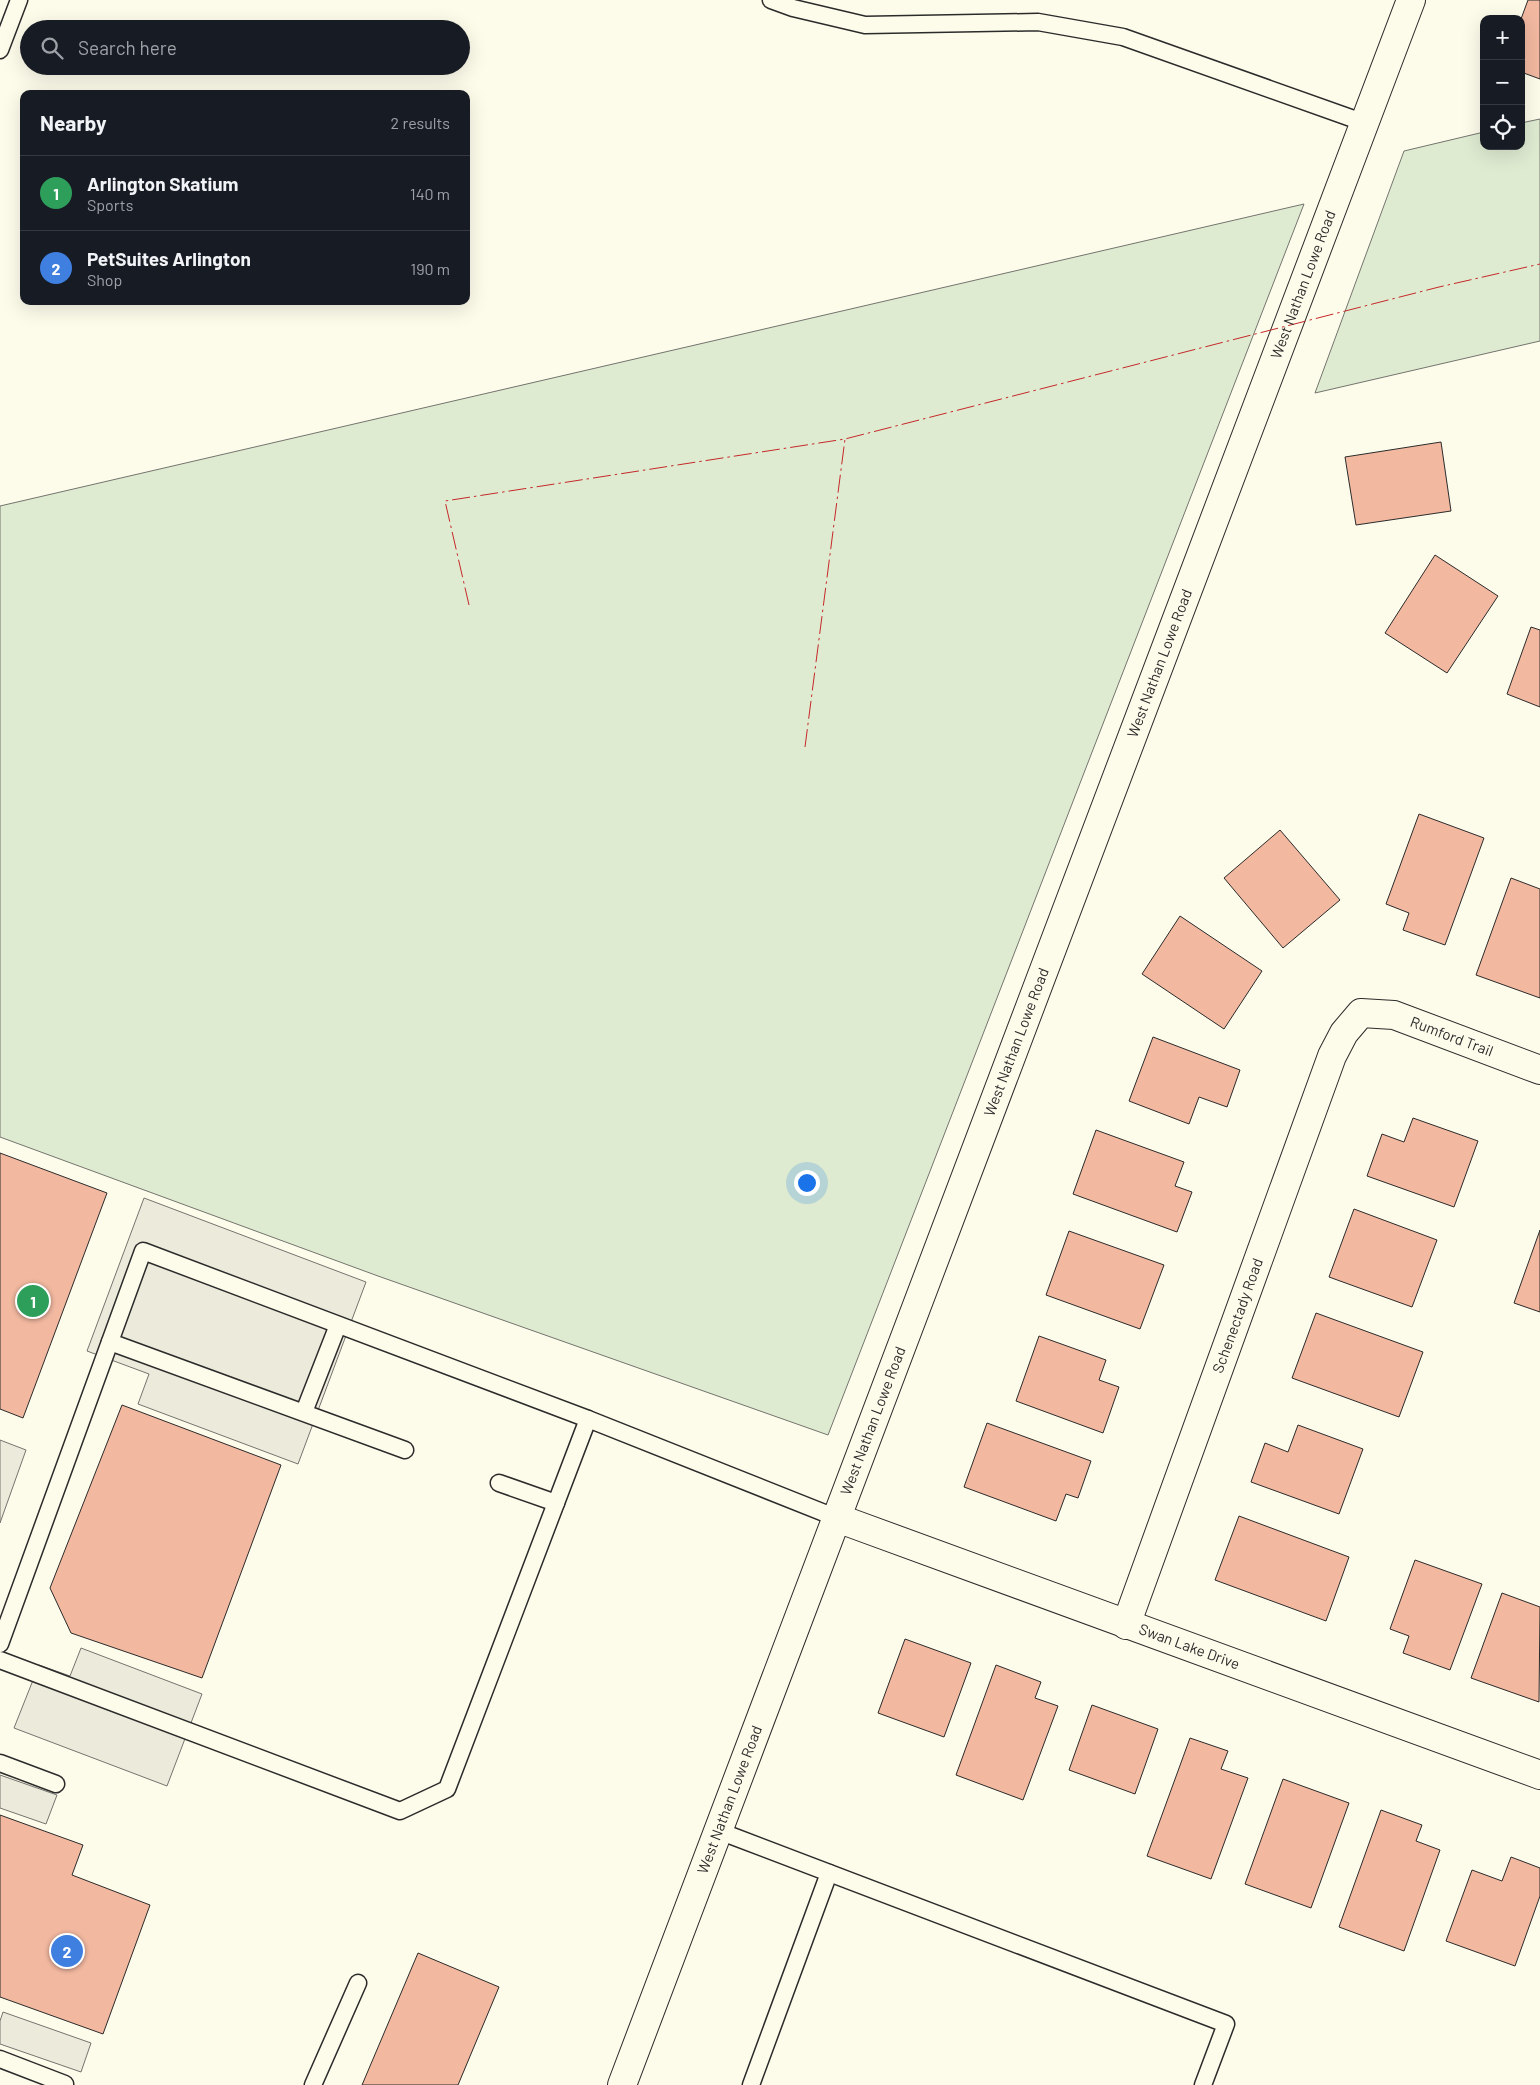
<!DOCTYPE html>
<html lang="en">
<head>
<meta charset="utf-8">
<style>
	body { margin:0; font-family:Barlow,sans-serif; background:#242831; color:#f1f3f6 }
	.controls { position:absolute; right:15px; top:15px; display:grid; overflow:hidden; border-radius:10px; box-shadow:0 5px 20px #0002 }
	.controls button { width:45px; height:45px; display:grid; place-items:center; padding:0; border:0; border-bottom:1px solid #363941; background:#171b24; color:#f1f3f6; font:25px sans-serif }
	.you { position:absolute; left:806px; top:1182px; width:18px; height:18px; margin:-12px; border:4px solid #fff; border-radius:50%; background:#1a73e8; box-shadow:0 0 0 8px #1a73e833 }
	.badge { display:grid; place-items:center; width:32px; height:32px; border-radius:50%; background:#c62828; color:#fff; font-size:16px; font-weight:700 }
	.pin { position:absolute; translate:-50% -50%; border:2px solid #fff; box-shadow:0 1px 5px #0006 }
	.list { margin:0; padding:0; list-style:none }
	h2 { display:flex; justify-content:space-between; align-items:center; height:65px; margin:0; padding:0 20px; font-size:21px }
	h2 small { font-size:16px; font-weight:400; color:#9ea1a6 }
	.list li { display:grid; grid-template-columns:32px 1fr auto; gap:15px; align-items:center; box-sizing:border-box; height:75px; padding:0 20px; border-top:1px solid #363941 }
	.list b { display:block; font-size:19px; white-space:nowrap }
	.list p { margin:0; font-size:16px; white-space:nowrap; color:#9ea1a6 }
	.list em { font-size:16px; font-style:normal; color:#9ea1a6 }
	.icon { flex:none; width:28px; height:28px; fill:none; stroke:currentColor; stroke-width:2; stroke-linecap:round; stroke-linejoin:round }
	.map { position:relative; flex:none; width:1540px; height:2085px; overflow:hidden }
	.search { position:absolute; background:#171b24; box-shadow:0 5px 20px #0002; left:20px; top:20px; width:450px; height:55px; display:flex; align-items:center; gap:12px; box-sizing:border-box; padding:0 18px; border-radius:28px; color:#9ea1a6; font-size:19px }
	.panel { position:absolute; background:#171b24; box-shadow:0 5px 20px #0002; left:20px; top:90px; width:450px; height:215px; border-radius:10px }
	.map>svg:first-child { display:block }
	.green { fill:#deebd1; stroke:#74746e }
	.parking { fill:#eceadb; stroke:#74746e }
	.building { fill:#f2b8a0; stroke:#2b2b2b }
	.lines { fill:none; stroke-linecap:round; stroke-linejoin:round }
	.lane-casing { stroke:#2b2b2b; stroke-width:19 }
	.street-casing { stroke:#2b2b2b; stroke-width:30 }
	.secondary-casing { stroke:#2b2b2b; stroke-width:30 }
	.lane { stroke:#fdfbea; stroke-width:16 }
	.street { stroke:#fdfbea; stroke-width:28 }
	.secondary { stroke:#fdfbea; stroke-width:28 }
	.power { stroke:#c62828; stroke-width:1; stroke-dasharray:18 4 2.5 4; stroke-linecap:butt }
	.labels { text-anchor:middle; stroke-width:4; stroke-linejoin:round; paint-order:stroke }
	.street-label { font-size:15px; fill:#2b2b2b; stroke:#fdfbea }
</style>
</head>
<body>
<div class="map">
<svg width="1540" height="2085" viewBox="0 0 1540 2085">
	<rect width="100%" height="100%" fill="#fdfbea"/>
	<g class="green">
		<polygon points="1540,119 1540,341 1315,393 1404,151 1484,132 1484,146 1521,146 1521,123"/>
		<polygon points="1304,204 828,1435 378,1276 0,1137 0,506"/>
	</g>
	<g class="parking">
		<polygon points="144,1198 366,1282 298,1464 138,1404 149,1374 87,1351"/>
		<polygon points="0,1440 26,1450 0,1523"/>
		<polygon points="81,1648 202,1694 167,1786 14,1728 39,1665 70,1676"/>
		<polygon points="0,1775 57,1795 46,1824 0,1808"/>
		<polygon points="3,2012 91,2043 81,2072 0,2044 0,2021"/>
	</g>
	<g class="building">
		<polygon points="1528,0 1540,0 1540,79 1521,72 1521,19"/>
		<polygon points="1441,442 1451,511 1356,525 1345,457"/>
		<polygon points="1435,555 1498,596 1447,673 1385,633"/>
		<polygon points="1531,627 1540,630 1540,707 1507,694"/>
		<polygon points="1419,814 1484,838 1445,945 1403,930 1409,913 1386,904"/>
		<polygon points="1280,830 1340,900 1283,948 1224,878"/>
		<polygon points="1511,878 1540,889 1540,998 1476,975"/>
		<polygon points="1180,916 1262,971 1224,1029 1142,974"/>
		<polygon points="1153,1037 1240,1070 1227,1107 1199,1097 1189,1124 1129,1101"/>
		<polygon points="1413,1118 1478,1141 1454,1207 1367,1176 1382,1134 1404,1142"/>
		<polygon points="1096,1130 1184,1162 1175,1186 1192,1192 1177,1232 1073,1194"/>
		<polygon points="0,1153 107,1193 23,1418 0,1409"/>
		<polygon points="1354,1209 1437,1240 1412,1307 1329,1277"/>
		<polygon points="1540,1230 1540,1312 1514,1303"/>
		<polygon points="1069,1231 1164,1265 1140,1329 1046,1295"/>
		<polygon points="1316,1313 1423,1352 1399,1417 1292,1378"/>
		<polygon points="1039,1336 1106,1360 1099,1380 1119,1387 1103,1433 1016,1401"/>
		<polygon points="122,1405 281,1465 202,1678 71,1633 50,1588"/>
		<polygon points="987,1423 1091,1461 1078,1498 1066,1494 1056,1521 964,1487"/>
		<polygon points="1298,1425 1363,1449 1339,1514 1251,1482 1265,1443 1288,1452"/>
		<polygon points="1239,1516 1349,1557 1326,1621 1215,1580"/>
		<polygon points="1415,1560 1482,1584 1450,1670 1403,1653 1409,1636 1390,1629"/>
		<polygon points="1502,1593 1540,1607 1539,1702 1471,1678"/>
		<polygon points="905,1639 971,1663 944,1737 878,1713"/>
		<polygon points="996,1665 1041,1682 1035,1698 1058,1706 1023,1800 956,1775"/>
		<polygon points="1092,1705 1158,1729 1135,1794 1069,1770"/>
		<polygon points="1190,1738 1228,1751 1221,1769 1248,1778 1211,1879 1147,1856"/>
		<polygon points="1283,1779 1349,1803 1311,1908 1245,1884"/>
		<polygon points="1381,1810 1422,1825 1416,1841 1440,1850 1404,1951 1339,1927"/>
		<polygon points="0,1815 83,1845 72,1875 150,1905 103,2034 0,1997"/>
		<polygon points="1511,1857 1540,1868 1540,1896 1515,1966 1446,1941 1472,1870 1502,1881"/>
		<polygon points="418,1953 499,1987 458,2085 362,2085"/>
	</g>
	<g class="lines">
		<g class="lane-casing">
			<g id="lane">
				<polyline points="771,0 793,8 865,25 1038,22 1123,37 1365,123"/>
				<polyline points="0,50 19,0"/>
				<polyline points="110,1342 405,1450"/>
				<polyline points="304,1412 338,1325"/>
				<polyline points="499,1483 556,1503"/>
				<polyline points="0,1644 143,1251 588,1419"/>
				<polyline points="0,1660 400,1811 447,1789 588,1419 837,1518"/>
				<polyline points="0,1763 56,1784"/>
				<polyline points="719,1831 1226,2024 1203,2085"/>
				<polyline points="0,2059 65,2084"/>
				<polyline points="313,2085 358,1983"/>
				<polyline points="751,2085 829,1873"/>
			</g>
		</g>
		<g class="street-casing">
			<g id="street">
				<path id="s1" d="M837 1518 1540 1775"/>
				<path id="s2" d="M1126 1625 1332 1056 1344 1033 1361 1013 1394 1015 1540 1070"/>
			</g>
		</g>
		<g class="secondary-casing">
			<g id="secondary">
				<path id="s3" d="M622 2085 1411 0"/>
			</g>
		</g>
		<use href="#lane" class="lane"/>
		<use href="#street" class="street"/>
		<use href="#secondary" class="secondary"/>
		<g class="power">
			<polyline points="469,605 445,501 845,439 1439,287 1540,264"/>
			<polyline points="805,747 845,439"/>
		</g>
	</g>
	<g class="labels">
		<g class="street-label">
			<text dy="5" stroke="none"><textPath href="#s3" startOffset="1925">West Nathan Lowe Road</textPath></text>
			<text dy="5" stroke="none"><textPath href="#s3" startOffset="1520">West Nathan Lowe Road</textPath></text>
			<text dy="5" stroke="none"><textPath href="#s2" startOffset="752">Rumford Trail</textPath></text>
			<text dy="5" stroke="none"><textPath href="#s3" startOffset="1115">West Nathan Lowe Road</textPath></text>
			<text dy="5" stroke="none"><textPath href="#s2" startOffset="329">Schenectady Road</textPath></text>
			<text dy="5" stroke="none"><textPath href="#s3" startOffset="710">West Nathan Lowe Road</textPath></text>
			<text dy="5" stroke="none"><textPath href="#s1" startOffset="375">Swan Lake Drive</textPath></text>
			<text dy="5" stroke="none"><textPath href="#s3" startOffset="305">West Nathan Lowe Road</textPath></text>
		</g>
	</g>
</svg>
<div class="controls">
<button>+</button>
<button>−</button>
<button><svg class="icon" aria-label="locate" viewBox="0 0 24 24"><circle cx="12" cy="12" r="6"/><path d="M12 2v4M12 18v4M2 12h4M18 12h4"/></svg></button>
</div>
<div class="you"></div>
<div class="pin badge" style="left:33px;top:1301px;background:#2e9e5b">1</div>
<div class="pin badge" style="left:67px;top:1951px;background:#3f7fe0">2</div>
<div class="search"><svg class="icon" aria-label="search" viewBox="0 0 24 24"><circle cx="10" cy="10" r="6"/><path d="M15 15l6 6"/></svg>Search here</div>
<section class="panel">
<h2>Nearby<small>2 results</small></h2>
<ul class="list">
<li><span class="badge" style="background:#2e9e5b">1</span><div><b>Arlington Skatium</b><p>Sports</p></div><em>140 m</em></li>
<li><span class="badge" style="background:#3f7fe0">2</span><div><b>PetSuites Arlington</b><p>Shop</p></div><em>190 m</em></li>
</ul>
</section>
</div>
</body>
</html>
